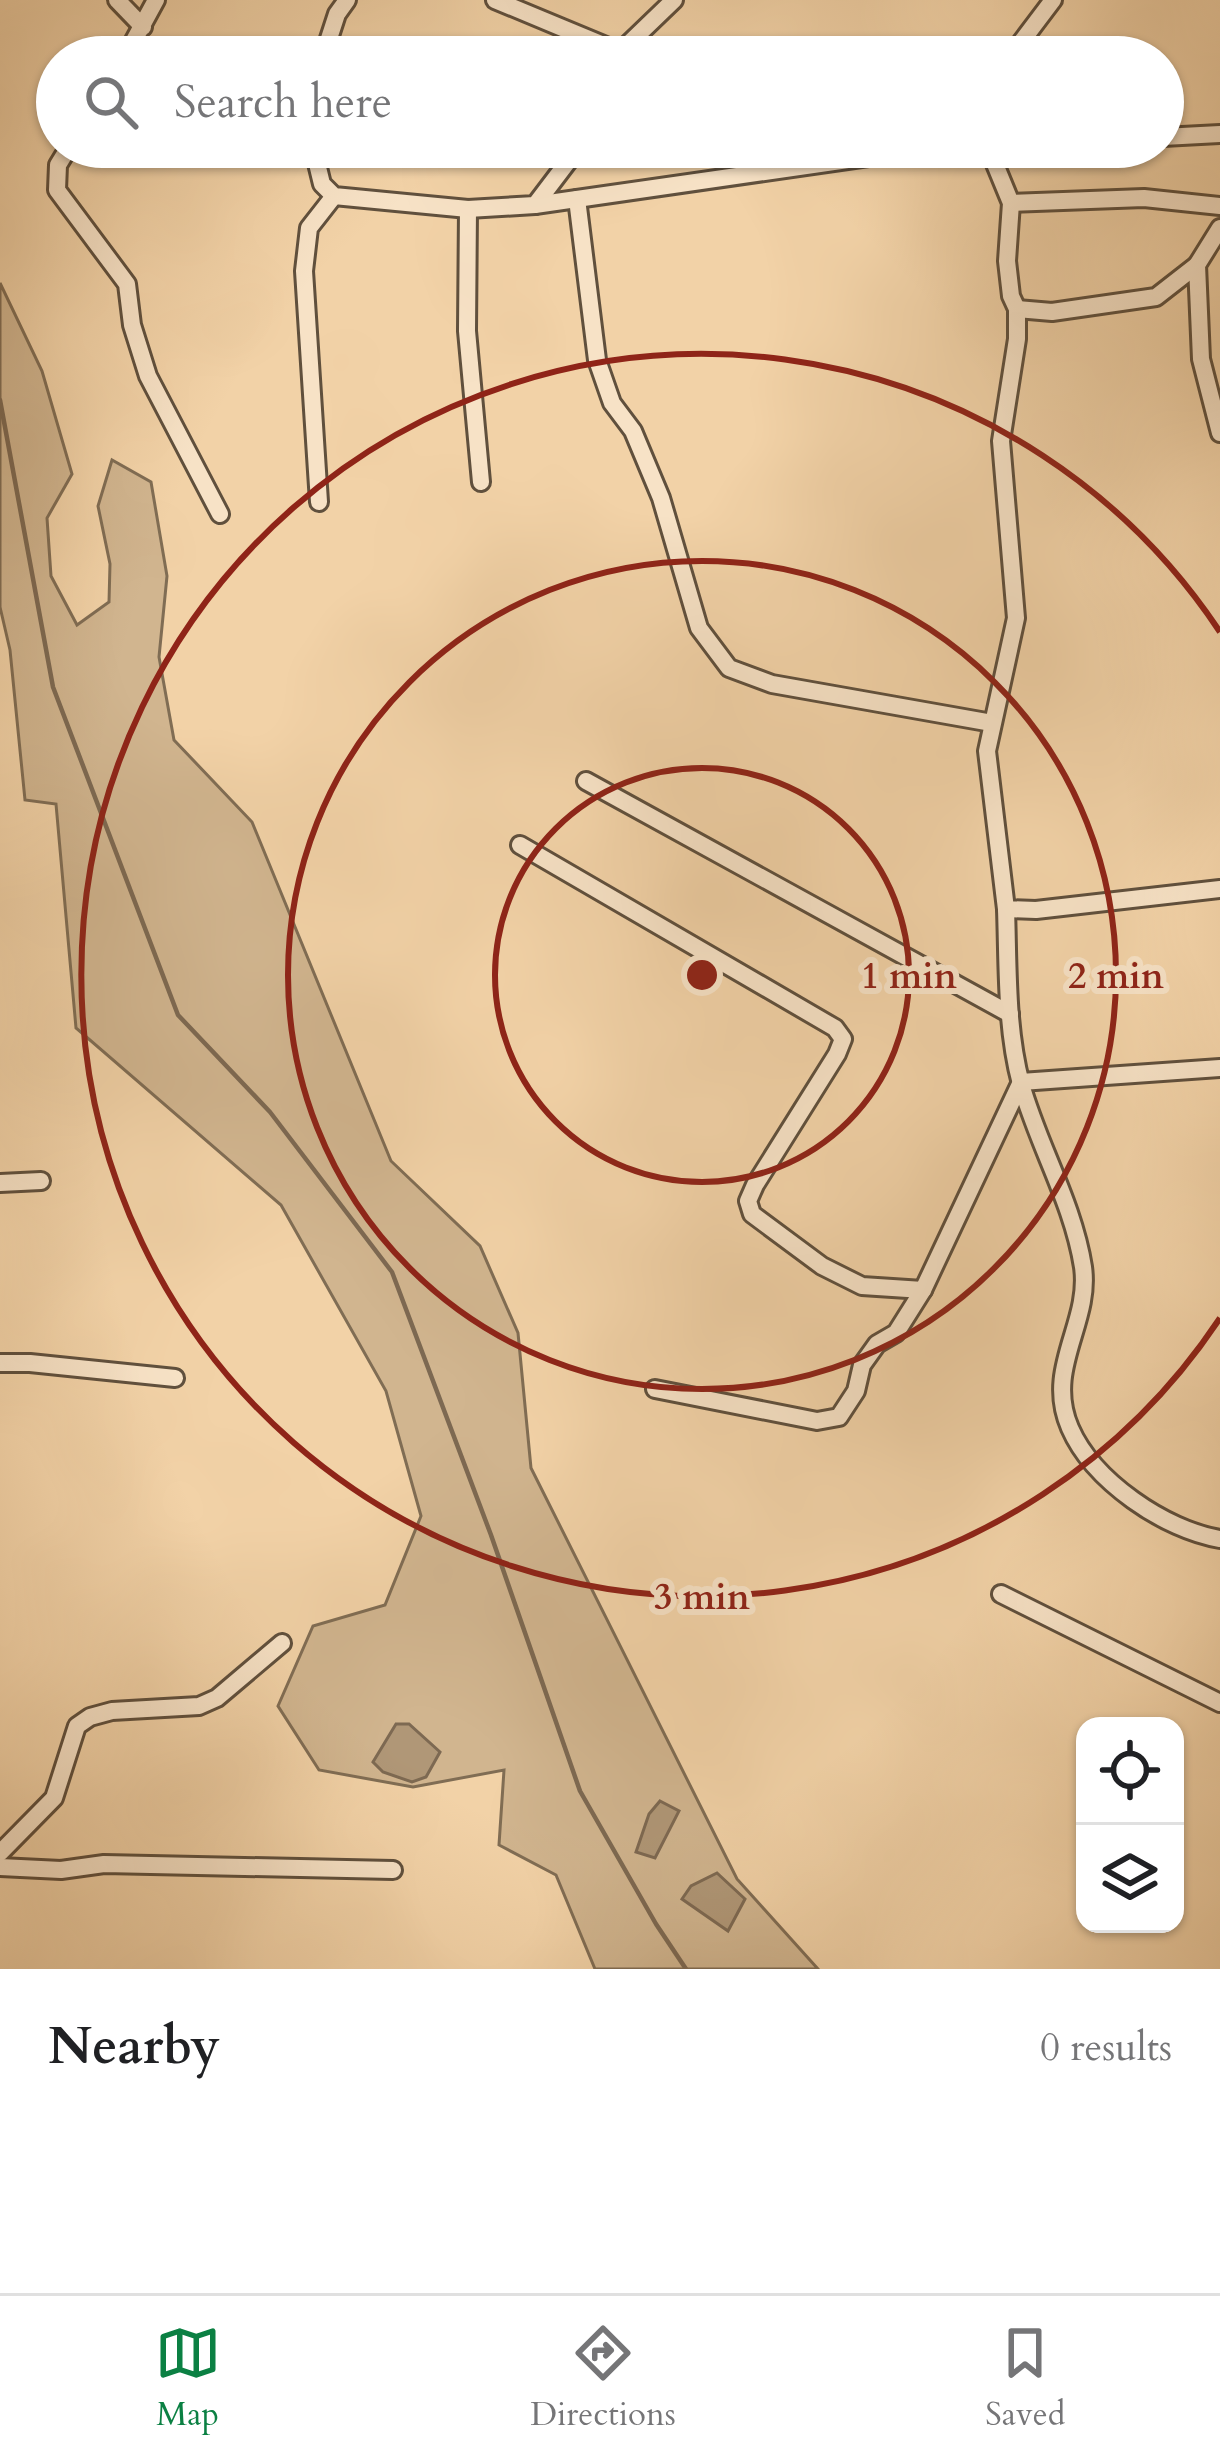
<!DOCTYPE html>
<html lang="en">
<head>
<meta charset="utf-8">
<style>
	body { margin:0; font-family:Cardo,serif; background:#f6f6f6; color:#202124 }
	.controls { position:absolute; right:36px; bottom:36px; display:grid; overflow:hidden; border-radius:24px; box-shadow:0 3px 9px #0004 }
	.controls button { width:108px; height:108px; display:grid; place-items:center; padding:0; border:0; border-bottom:3px solid #e0e0e0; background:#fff; color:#202124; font:60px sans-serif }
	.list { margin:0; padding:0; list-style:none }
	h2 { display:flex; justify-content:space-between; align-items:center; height:156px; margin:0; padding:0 48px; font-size:51px }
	h2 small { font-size:39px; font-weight:400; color:#757577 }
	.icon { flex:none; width:66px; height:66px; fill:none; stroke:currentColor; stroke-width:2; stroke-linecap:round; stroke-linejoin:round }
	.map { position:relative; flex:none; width:1220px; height:1969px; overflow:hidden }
	.search { position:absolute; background:#fff; box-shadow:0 3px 9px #0004; left:36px; right:36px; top:36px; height:132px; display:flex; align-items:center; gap:30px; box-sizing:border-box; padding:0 42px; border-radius:66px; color:#757577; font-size:45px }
	.sheet { height:324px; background:#fff }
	nav { display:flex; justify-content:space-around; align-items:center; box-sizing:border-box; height:168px; border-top:3px solid #e0e0e0; background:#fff; font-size:33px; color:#757577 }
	nav a { display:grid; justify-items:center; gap:6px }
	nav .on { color:#0b8043 }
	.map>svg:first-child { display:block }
	.green { fill:#d1b58f; stroke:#806d54; stroke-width:3 }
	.water { fill:#b09777; stroke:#7d6952; stroke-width:3 }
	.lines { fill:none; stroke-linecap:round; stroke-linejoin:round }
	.stream { stroke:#7d6952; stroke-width:4.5 }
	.minor-casing { stroke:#60503d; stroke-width:22 }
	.minor { stroke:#f7e2c6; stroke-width:16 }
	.ring { fill:none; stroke:#8f2418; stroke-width:6 }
	.centre { fill:#8f2418; stroke:#f7e2c6; stroke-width:6 }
	.ring-label { font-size:36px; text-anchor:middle; font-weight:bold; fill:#8f2418; stroke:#f7e2c6; stroke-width:12; stroke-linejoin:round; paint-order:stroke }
</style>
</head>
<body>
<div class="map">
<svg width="1220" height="1969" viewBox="0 0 1220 1969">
	<rect width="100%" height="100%" fill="#f2d2a7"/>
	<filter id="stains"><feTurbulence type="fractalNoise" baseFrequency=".00167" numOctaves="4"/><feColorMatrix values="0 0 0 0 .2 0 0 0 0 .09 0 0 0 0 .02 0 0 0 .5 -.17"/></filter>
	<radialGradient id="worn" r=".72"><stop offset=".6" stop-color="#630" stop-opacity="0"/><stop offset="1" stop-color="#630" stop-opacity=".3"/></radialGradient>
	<polygon class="green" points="0,283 42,371 72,474 47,518 51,576 77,625 109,602 110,564 98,506 112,460 151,482 167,576 159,657 174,740 252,822 391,1161 480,1246 518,1333 531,1468 737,1879 818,1969 595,1969 556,1875 499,1845 504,1770 413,1787 319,1770 278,1706 313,1626 385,1605 421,1516 386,1391 281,1205 76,1028 56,804 25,800 10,650 0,607"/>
	<g class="water">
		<polygon points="396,1724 409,1724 440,1752 426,1777 412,1782 383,1772 373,1762"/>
		<polygon points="660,1801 679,1811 655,1858 636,1852 649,1814"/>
		<polygon points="717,1873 745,1899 728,1931 682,1899 691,1886"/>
	</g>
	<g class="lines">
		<polyline class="stream" points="0,400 53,687 178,1015 270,1112 392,1272 491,1535 580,1791 656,1924 686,1969"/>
		<g class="minor-casing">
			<g id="minor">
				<polyline points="117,0 143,27"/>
				<polyline points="495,0 620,52"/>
				<polyline points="620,52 674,0"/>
				<polyline points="125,57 156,0"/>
				<polyline points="323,57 337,14 347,0"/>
				<polyline points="1010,57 1053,0"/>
				<polyline points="1163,137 1220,134"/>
				<polyline points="69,147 58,165 57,190 127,284 132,325 148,376 220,514"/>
				<polyline points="313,147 322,184 334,196 468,209 535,205 579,147"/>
				<polyline points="988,147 1011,203 1007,261 1011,296 1017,309 1017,339 1001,441 1016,618 987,751 1006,909 1036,910 1220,889"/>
				<polyline points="577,199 597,360 612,403 633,431 661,498 699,628 729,668 772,684 992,723"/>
				<polyline points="1011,203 1144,198 1220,206"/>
				<polyline points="535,205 938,147"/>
				<polyline points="468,209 467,331 481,482"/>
				<polyline points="1220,228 1197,265 1201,359 1220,433"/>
				<polyline points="1017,309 1052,312 1156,297 1197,265"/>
				<polyline points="319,502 304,271 309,228 334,196"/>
				<polyline points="586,781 1010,1014"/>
				<polyline points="520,845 835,1028 843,1039 837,1054 755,1185 748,1201 752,1214 822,1266 862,1286 923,1290"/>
				<path d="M1006 909C1008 967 1006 1028 1021 1084 1038 1145 1073 1203 1083 1267 1091 1324 1044 1368 1070 1428 1093 1481 1165 1530 1220 1539"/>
				<polyline points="0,1183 41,1181"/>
				<polyline points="0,1363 30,1363 175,1378"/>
				<polyline points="655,1389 817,1421 839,1417 856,1391 862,1365 877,1344 896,1333 923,1290 1021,1082 1220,1068"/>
				<polyline points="1001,1594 1220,1703"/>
				<polyline points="0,1853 54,1798 77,1726 90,1717 112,1711 199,1706 217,1698 282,1643"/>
				<polyline points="0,1867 61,1870 104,1864 393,1870"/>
			</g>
		</g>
		<use href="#minor" class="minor"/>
	</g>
	<g class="ring">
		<circle cx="702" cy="975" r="207"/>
		<circle cx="702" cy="975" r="414"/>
		<path d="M1220 1318A621 621 0 1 1 1220 632"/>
	</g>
	<circle cx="702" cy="975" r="18" class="centre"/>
	<g class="ring-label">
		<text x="909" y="988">1 min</text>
		<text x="1116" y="988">2 min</text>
		<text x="702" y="1609">3 min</text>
	</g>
	<rect width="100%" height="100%" filter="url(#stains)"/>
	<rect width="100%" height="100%" fill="url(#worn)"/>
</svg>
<div class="controls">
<button><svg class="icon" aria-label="locate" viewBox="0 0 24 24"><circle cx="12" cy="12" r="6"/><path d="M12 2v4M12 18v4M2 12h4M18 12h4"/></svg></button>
<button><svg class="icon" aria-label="layers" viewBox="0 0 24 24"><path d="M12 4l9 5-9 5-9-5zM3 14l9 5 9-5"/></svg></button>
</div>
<div class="search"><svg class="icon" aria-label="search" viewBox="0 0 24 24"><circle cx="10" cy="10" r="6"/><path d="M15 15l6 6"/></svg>Search here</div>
</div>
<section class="sheet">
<h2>Nearby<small>0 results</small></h2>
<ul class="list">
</ul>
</section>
<nav>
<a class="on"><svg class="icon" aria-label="map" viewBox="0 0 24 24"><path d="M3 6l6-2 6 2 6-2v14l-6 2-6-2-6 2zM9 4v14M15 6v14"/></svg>Map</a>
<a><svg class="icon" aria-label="directions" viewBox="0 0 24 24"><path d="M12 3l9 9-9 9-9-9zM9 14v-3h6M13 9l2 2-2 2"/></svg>Directions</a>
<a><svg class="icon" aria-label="saved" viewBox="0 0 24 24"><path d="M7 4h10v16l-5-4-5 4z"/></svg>Saved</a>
</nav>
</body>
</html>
